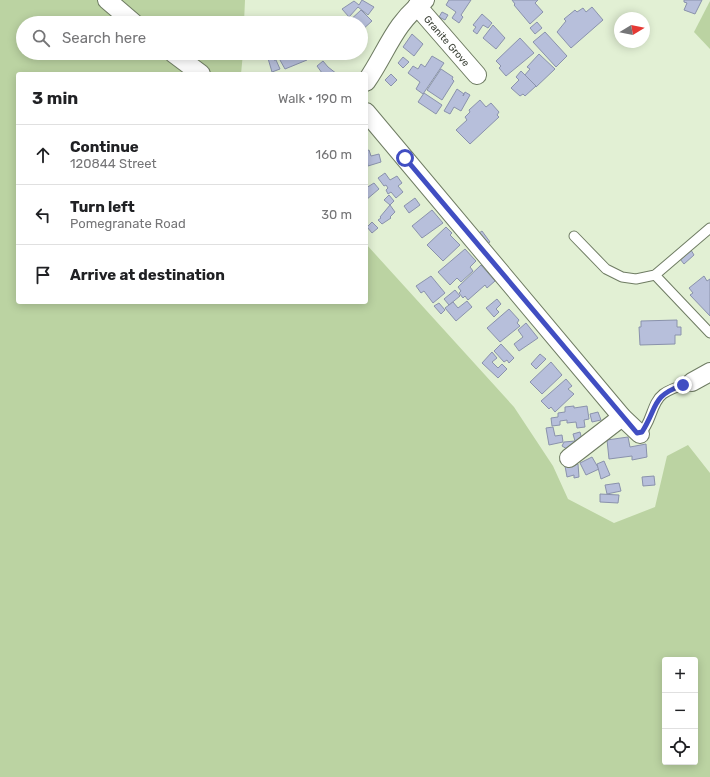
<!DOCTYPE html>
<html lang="en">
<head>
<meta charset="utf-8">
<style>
	body { margin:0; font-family:Rubik,sans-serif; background:#f2f2f2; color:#202124 }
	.controls { position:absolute; right:12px; bottom:12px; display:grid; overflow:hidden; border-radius:4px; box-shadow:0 2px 10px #0003 }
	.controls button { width:36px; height:36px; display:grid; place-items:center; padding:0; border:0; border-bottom:1px solid #e0e0e0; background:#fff; color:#202124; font:20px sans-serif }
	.compass { position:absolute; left:614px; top:12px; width:36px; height:36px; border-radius:50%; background:#fff; box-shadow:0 2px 10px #0003; rotate:80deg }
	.stop { position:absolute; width:12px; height:12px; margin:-9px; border:3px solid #414ec2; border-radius:50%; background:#fff }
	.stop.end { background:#414ec2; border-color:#fff; box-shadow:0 1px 4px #0008 }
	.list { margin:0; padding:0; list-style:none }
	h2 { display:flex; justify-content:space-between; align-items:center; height:52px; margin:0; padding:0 16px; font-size:17px }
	h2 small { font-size:13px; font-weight:400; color:#757577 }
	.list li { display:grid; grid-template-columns:26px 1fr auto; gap:12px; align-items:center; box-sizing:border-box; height:60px; padding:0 16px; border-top:1px solid #e0e0e0 }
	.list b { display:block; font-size:15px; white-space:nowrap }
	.list p { margin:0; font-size:13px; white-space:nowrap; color:#757577 }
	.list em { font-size:13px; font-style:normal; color:#757577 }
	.icon { flex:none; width:22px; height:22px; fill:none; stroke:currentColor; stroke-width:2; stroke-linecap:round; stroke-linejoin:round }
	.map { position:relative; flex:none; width:710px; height:777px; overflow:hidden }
	.search { position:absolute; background:#fff; box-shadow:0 2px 10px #0003; left:16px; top:16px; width:352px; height:44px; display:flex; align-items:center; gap:10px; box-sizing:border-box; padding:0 14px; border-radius:22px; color:#757577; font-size:15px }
	.panel { position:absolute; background:#fff; box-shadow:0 2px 10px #0003; left:16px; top:72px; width:352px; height:232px; border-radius:4px }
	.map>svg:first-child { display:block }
	.green { fill:#bbd3a2; fill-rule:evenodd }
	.building { fill:#b7bfdb; stroke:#8a92ac }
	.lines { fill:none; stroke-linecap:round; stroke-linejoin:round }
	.lane-casing { stroke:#6f7c63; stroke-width:11 }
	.street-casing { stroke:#6f7c63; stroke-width:20 }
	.lane { stroke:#fff; stroke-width:9 }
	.street { stroke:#fff; stroke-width:18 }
	.route { stroke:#414ec2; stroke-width:5 }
	.labels { text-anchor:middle; stroke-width:4; stroke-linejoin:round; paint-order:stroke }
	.street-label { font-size:10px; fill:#383e33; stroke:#e2f0d4 }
</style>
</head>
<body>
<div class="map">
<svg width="710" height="777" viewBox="0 0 710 777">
	<rect width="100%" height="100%" fill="#e2f0d4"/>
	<g class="green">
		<path d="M0 0H245L244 23H23V53H243L241 74H18V302H366V244L514 407 553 466 568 499 614 523 655 507 667 456 688 445 710 473V777H0ZM665 660H695V762H665Z"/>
		<polygon points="710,1 710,49 694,32"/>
	</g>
	<g class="building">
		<polygon points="362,0 374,7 368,15 358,7 349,17 342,9 354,1 359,5"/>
		<polygon points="449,0 471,0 461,15 463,17 459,23 452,18 456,12 446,5"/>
		<polygon points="512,0 538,0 535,3 543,12 530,24 514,5 515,4"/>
		<polygon points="684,0 702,0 695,14 684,10 687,3 684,2"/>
		<polygon points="592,7 603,20 571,48 557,32 566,21 564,19 575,10 577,12 583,8 586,12"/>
		<polygon points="361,10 372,21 361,31 361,23 347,23"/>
		<polygon points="442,12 448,15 445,20 439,17"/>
		<polygon points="482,14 492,23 488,28 483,25 477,34 473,31 476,27 473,25"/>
		<polygon points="537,22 542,28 535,34 530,28"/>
		<polygon points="493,25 505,38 496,49 483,38"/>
		<polygon points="545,32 567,56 556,67 533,42"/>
		<polygon points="412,34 423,44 414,56 403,47"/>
		<polygon points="520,38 534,53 506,76 499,68 501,66 496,61"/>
		<polygon points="274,53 277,59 274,60 276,60 280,69 272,72 267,55"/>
		<polygon points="276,53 304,53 307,60 285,69"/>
		<polygon points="539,54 555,69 536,87 524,76 530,69 527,67"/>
		<polygon points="432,56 444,63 423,94 416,89 420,82 408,73 413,66 418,69 421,64 425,67"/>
		<polygon points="403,57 409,62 403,68 398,63"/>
		<polygon points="323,61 328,67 337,74 322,73 317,66"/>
		<polygon points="441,69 453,77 452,79 454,81 442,100 427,90"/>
		<polygon points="521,71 536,86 525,96 523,94 520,96 511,88 519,80 516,77"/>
		<polygon points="391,74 397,80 391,86 385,80"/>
		<polygon points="457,89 464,94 463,96 465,92 470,95 461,111 454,107 450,114 444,111"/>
		<polygon points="424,93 442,105 436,114 418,102"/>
		<polygon points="480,100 486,107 491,103 499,112 497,115 499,117 470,144 456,130 467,120 465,117 470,112 469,110"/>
		<polygon points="369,150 371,156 379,154 381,162 368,166 366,151"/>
		<polygon points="385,173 390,180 397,176 402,183 398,186 403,192 396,198 391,192 388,194 386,190 388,188 386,185 384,186 378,178"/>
		<polygon points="374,183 379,189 366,200 366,188"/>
		<polygon points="389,195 394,201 390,205 384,200"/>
		<polygon points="415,198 420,205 409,213 404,206"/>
		<polygon points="390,205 395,212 390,217 391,218 382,224 378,220 381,218 380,217"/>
		<polygon points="432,210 443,223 422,238 412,226"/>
		<polygon points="372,222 378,228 372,233 367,227"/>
		<polygon points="446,227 452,233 450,235 460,245 443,261 427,245"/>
		<polygon points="482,231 490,242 485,246 476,235"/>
		<polygon points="465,249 476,261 470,267 473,271 461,282 457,278 450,285 438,272"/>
		<polygon points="691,250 694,255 684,264 680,259"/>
		<polygon points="481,265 495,281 487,288 485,285 468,300 465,296 463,298 459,293 461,291 458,287"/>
		<polygon points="431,276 445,293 433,303 424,291 421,293 416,286"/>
		<polygon points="704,276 707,281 710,279 710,316 690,295 693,293 689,288"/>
		<polygon points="455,290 460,296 449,305 444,299"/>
		<polygon points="497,299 501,304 496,309 499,312 494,317 486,308"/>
		<polygon points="467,301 472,307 456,321 445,308 453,302 458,308"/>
		<polygon points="439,303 445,310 441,314 434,306"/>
		<polygon points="509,309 519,320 517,323 520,326 500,342 487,328"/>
		<polygon points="677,320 677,327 681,327 681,335 675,335 675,344 640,345 639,327 641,327 641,321"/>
		<polygon points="526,323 538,338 519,351 514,344 523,337 518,330"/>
		<polygon points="501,344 514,358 509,363 507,360 504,362 494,351"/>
		<polygon points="492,352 497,358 492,362 498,368 502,364 507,369 498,378 482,363"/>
		<polygon points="540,354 546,359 536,369 531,364"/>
		<polygon points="551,362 562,375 542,394 530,382"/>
		<polygon points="566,379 572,386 568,389 574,394 555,412 551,407 549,409 541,401"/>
		<polygon points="574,406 574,408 587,406 589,419 584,420 585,427 577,428 576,422 567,423 567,420 560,421 560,425 552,426 551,418 558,417 558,413 565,412 565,407"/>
		<polygon points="598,412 601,420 592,422 590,414"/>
		<polygon points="553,427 555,436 562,435 563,442 549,445 546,428"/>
		<polygon points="580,432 582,440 567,449 562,446 564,442 575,441 573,434"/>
		<polygon points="628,437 630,447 646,444 647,457 632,460 632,456 609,459 607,440"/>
		<polygon points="592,457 599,469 586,475 580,463"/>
		<polygon points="604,461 610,475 601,479 597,464"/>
		<polygon points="578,464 579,477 574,478 574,475 567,477 565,466"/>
		<polygon points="654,476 655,485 643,486 642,477"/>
		<polygon points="619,483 621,491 607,494 605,485"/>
		<polygon points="600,494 619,495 618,503 600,502"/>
	</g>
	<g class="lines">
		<g class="lane-casing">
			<g id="lane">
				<polyline points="574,236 606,269 622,277 636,279 655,275 710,228"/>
				<polyline points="655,275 710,333"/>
				<path d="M640 434C652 423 651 403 663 394 671 388 683 385 692 382"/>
			</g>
		</g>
		<g class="street-casing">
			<g id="street">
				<polyline points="107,0 134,23"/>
				<path id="s1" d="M417 6 477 75"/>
				<polyline points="173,53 201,74"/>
				<path d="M366 82C388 50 393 25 425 0"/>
				<polyline points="366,112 622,417 640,434"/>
				<polyline points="692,382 710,372"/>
				<polyline points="569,458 622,417"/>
			</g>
		</g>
		<use href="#lane" class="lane"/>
		<use href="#street" class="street"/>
	</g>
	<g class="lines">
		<path class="route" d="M405 158 637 433 642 432C658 407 651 396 683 385"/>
	</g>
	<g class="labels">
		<g class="street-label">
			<text dy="4" stroke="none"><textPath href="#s1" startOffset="46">Granite Grove</textPath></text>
		</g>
	</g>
</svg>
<div class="controls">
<button>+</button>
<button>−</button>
<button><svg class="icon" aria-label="locate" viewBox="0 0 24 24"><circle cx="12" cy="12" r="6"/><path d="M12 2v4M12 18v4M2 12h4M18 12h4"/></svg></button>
</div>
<svg class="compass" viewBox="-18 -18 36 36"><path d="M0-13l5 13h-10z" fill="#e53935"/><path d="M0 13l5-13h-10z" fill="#757577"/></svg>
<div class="stop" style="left:405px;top:158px"></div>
<div class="stop end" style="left:683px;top:385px"></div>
<div class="search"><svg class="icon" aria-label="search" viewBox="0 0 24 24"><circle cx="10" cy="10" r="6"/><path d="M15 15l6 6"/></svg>Search here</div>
<section class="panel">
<h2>3 min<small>Walk · 190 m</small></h2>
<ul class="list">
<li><svg class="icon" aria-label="ahead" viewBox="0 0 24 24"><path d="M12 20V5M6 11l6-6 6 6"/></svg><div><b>Continue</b><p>120844 Street</p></div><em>160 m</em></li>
<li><svg class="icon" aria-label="left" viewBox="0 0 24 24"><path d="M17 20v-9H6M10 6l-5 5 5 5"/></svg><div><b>Turn left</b><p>Pomegranate Road</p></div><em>30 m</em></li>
<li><svg class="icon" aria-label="arrive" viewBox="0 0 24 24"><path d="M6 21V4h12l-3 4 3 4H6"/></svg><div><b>Arrive at destination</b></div></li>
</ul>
</section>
</div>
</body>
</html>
